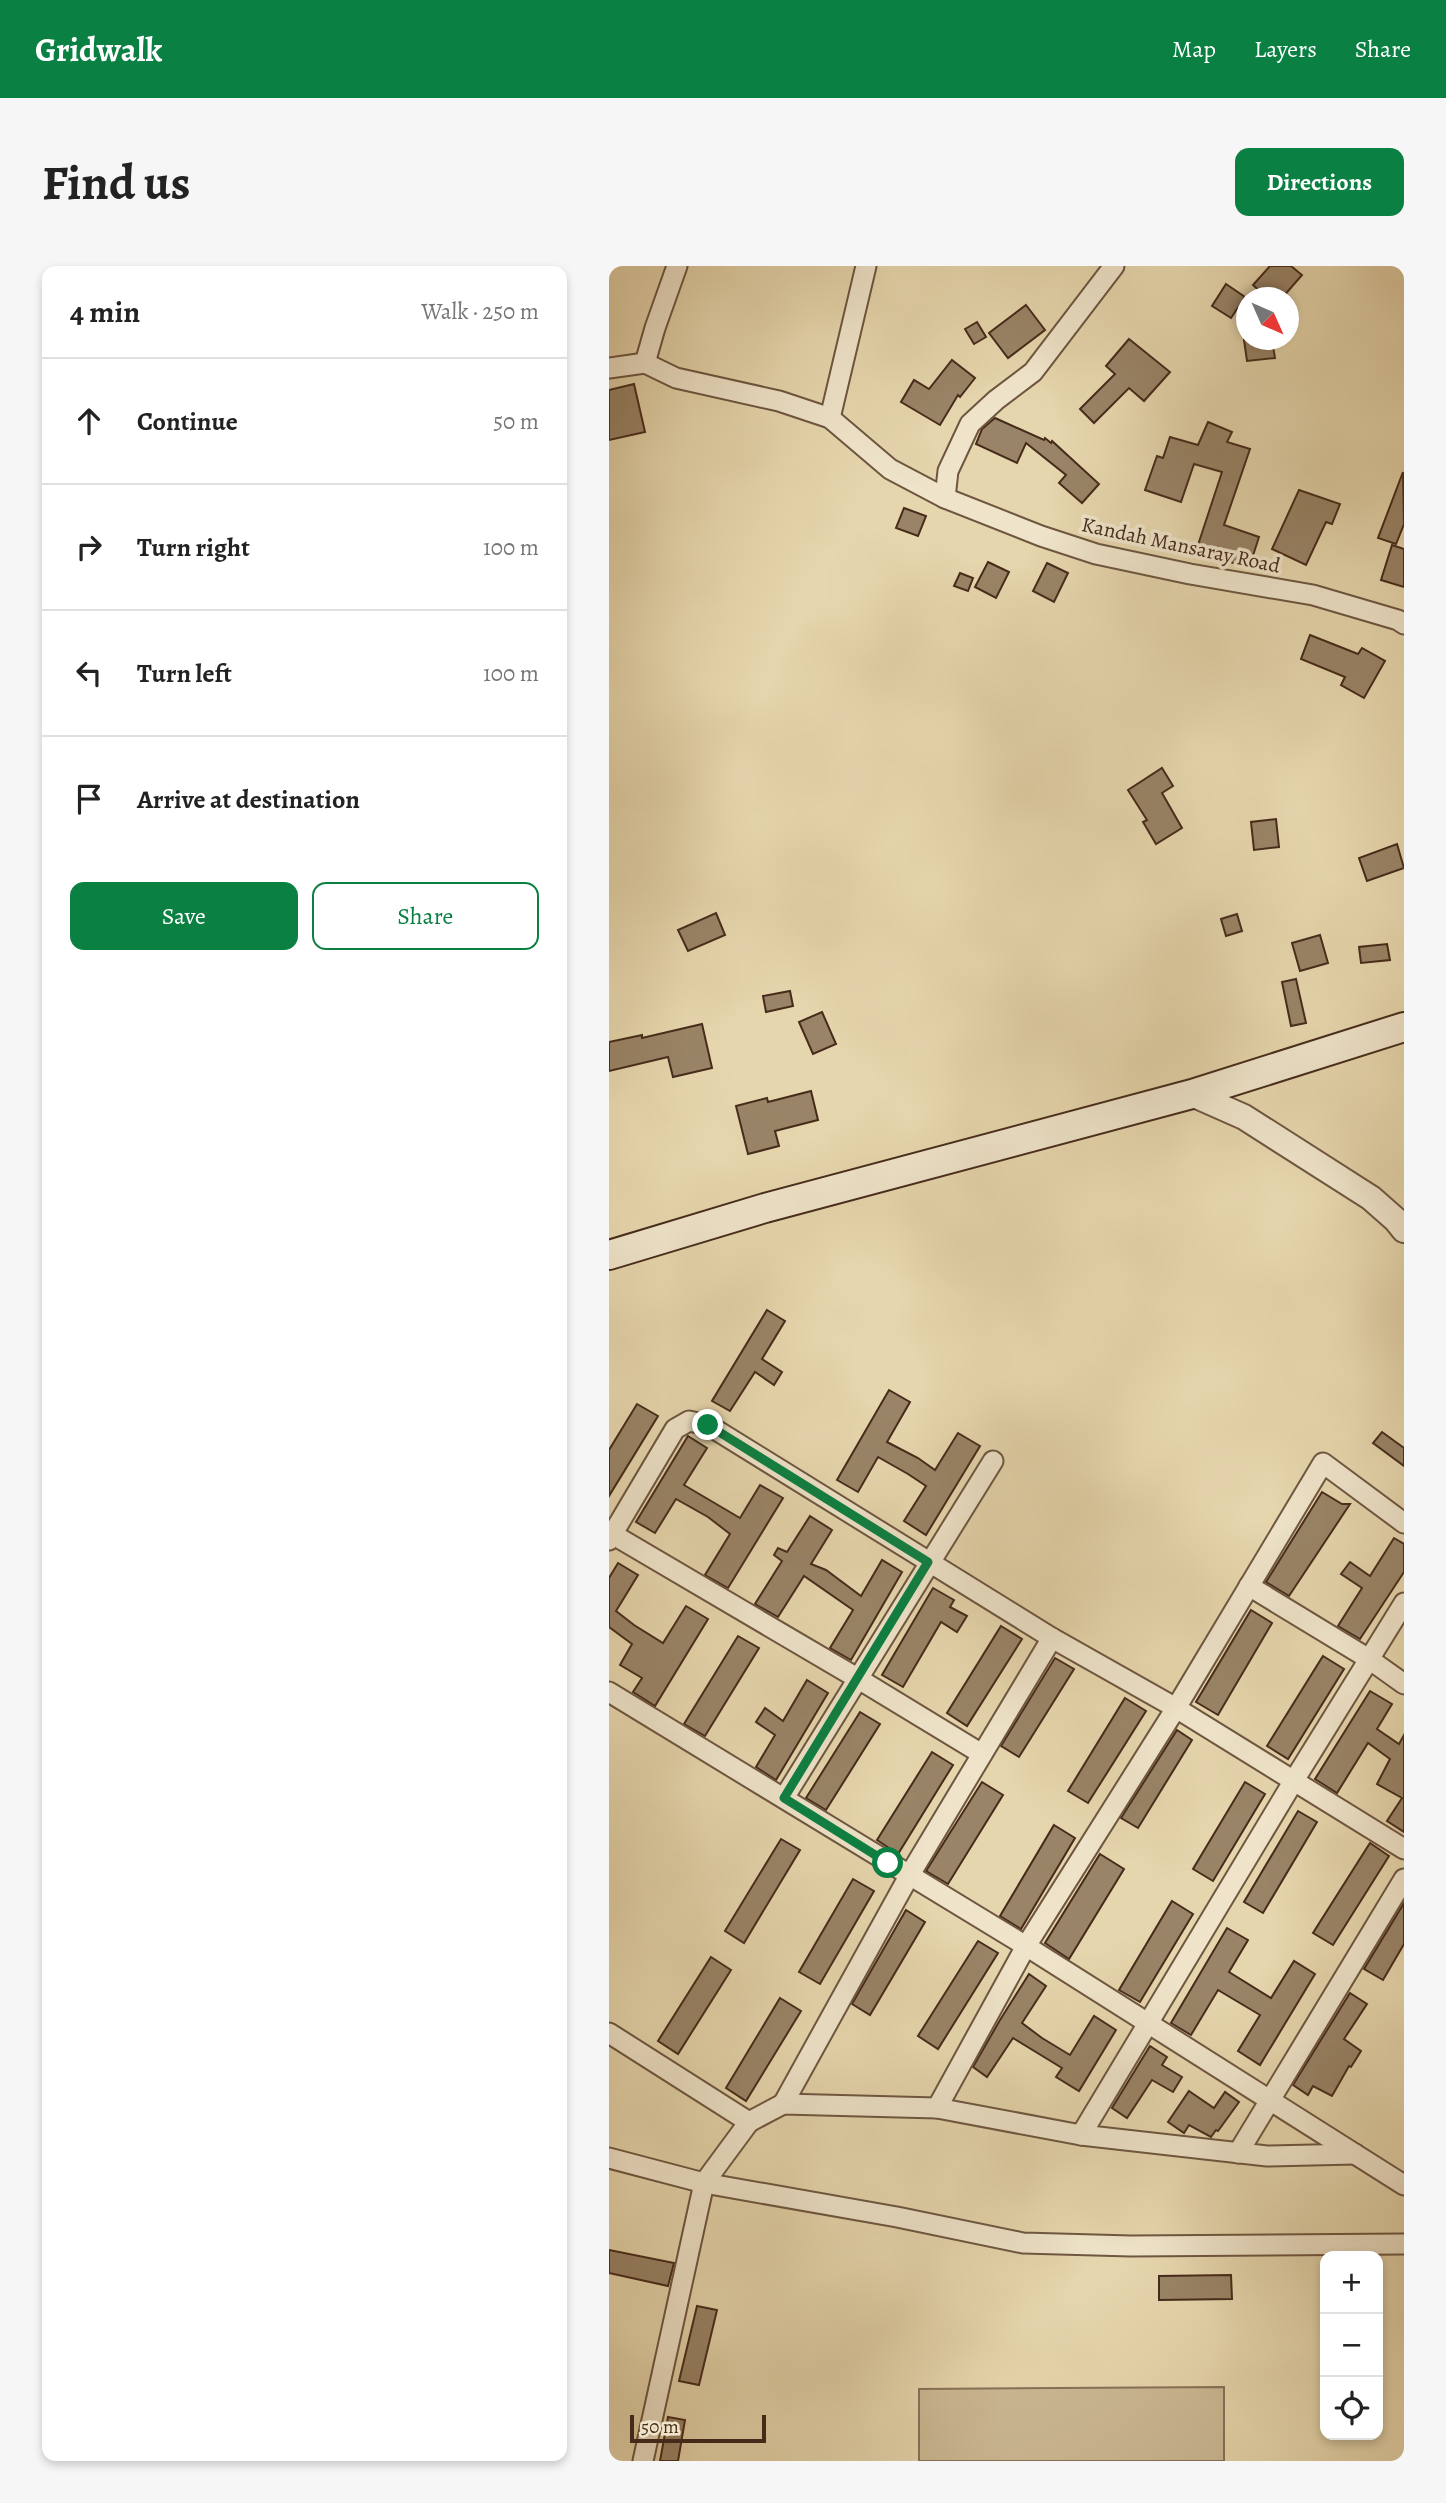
<!DOCTYPE html>
<html lang="en">
<head>
<meta charset="utf-8">
<style>
	body { margin:0; font-family:Alegreya,serif; background:#f6f6f6; color:#222 }
	.controls { position:absolute; right:21px; bottom:21px; display:grid; overflow:hidden; border-radius:14px; box-shadow:0 4px 10px #0003 }
	.controls button { width:63px; height:63px; display:grid; place-items:center; padding:0; border:0; border-bottom:2px solid #e0e0e0; background:#fff; color:#222; font:35px sans-serif }
	.compass { position:absolute; left:627px; top:21px; width:63px; height:63px; border-radius:50%; background:#fff; box-shadow:0 4px 10px #0003; rotate:135deg }
	.scale { position:absolute; left:21px; bottom:18px; width:136px; box-sizing:border-box; padding-left:7px; border:4px solid #462b1b; border-top:0; font-size:19px; line-height:24px; white-space:nowrap; color:#462b1b; -webkit-text-stroke:5px #efe4ca; paint-order:stroke }
	.stop { position:absolute; width:21px; height:21px; margin:-16px; border:5px solid #0b8043; border-radius:50%; background:#fff }
	.stop.end { background:#0b8043; border-color:#fff; box-shadow:0 2px 7px #0008 }
	.list { margin:0; padding:0; list-style:none }
	h2 { display:flex; justify-content:space-between; align-items:center; height:91px; margin:0; padding:0 28px; font-size:30px }
	h2 small { font-size:23px; font-weight:400; color:#767676 }
	.list li { display:grid; grid-template-columns:46px 1fr auto; gap:21px; align-items:center; box-sizing:border-box; height:126px; padding:0 28px; border-top:2px solid #e0e0e0 }
	.list b { display:block; font-size:26px; white-space:nowrap }
	.list em { font-size:23px; font-style:normal; color:#767676 }
	.actions { display:flex; gap:14px; padding:21px 28px }
	.actions a { flex:1; padding:16px 0; border:2px solid #0b8043; border-radius:14px; text-align:center; font-size:24px; color:#0b8043 }
	.actions .main { background:#0b8043; color:#fff }
	.icon { flex:none; width:38px; height:38px; fill:none; stroke:currentColor; stroke-width:2; stroke-linecap:round; stroke-linejoin:round }
	.map { position:relative; flex:none; width:795px; height:2195px; overflow:hidden; border-radius:14px }
	header { display:flex; align-items:center; gap:42px; box-sizing:border-box; height:98px; padding:0 35px; background:#0b8043; color:#fff }
	header strong { font-size:33px }
	nav { display:flex; gap:38px; margin-inline-start:auto; font-size:24px }
	.intro { display:flex; align-items:center; justify-content:space-between; box-sizing:border-box; height:168px; padding:0 42px }
	h1 { margin:0; font-size:49px }
	.button { padding:18px 32px; border-radius:14px; background:#0b8043; color:#fff; font-size:24px; font-weight:700 }
	main { display:flex; gap:42px; padding:0 42px }
	aside { flex:1; background:#fff; border-radius:14px; box-shadow:0 4px 10px #0003 }
	.map>svg:first-child { display:block }
	.green { fill:#cbb994; stroke:#887258; stroke-width:2 }
	.building { fill:#998467; stroke:#462b1b; stroke-width:2 }
	.lines { fill:none; stroke-linecap:round; stroke-linejoin:round }
	.minor-casing { stroke:#6e5640; stroke-width:23 }
	.tertiary-casing { stroke:#6e5640; stroke-width:28 }
	.secondary-casing { stroke:#462b1b; stroke-width:32 }
	.minor { stroke:#efe4ca; stroke-width:19 }
	.tertiary { stroke:#efe4ca; stroke-width:24 }
	.secondary { stroke:#efe4ca; stroke-width:28 }
	.route { stroke:#0b8043; stroke-width:9 }
	.labels { text-anchor:middle; stroke-width:7; stroke-linejoin:round; paint-order:stroke }
	.street-label { font-size:21px; fill:#462b1b; stroke:#efe4ca }
</style>
</head>
<body>
<header>
<strong>Gridwalk</strong>
<nav><a>Map</a><a>Layers</a><a>Share</a></nav>
</header>
<div class="intro"><h1>Find us</h1><a class="button">Directions</a></div>
<main>
<aside>
<h2>4 min<small>Walk · 250 m</small></h2>
<ul class="list">
<li><svg class="icon" aria-label="ahead" viewBox="0 0 24 24"><path d="M12 20V5M6 11l6-6 6 6"/></svg><div><b>Continue</b></div><em>50 m</em></li>
<li><svg class="icon" aria-label="right" viewBox="0 0 24 24"><path d="M7 20v-9h11M14 6l5 5-5 5"/></svg><div><b>Turn right</b></div><em>100 m</em></li>
<li><svg class="icon" aria-label="left" viewBox="0 0 24 24"><path d="M17 20v-9H6M10 6l-5 5 5 5"/></svg><div><b>Turn left</b></div><em>100 m</em></li>
<li><svg class="icon" aria-label="arrive" viewBox="0 0 24 24"><path d="M6 21V4h12l-3 4 3 4H6"/></svg><div><b>Arrive at destination</b></div></li>
</ul>
<div class="actions"><a class="main">Save</a><a>Share</a></div>
</aside>
<div class="map">
<svg width="795" height="2195" viewBox="0 0 795 2195">
	<rect width="100%" height="100%" fill="#e6d6ad"/>
	<filter id="stains"><feTurbulence type="fractalNoise" baseFrequency=".00286" numOctaves="4"/><feColorMatrix values="0 0 0 0 .2 0 0 0 0 .09 0 0 0 0 .02 0 0 0 .5 -.17"/></filter>
	<radialGradient id="worn" r=".72"><stop offset=".6" stop-color="#630" stop-opacity="0"/><stop offset="1" stop-color="#630" stop-opacity=".3"/></radialGradient>
	<polygon class="green" points="615,2121 615,2195 310,2195 310,2123"/>
	<g class="building">
		<polygon points="661,0 682,0 693,9 673,32 658,32 644,19"/>
		<polygon points="617,18 636,31 622,52 603,40"/>
		<polygon points="417,39 436,64 399,92 380,67"/>
		<polygon points="368,56 377,71 365,78 356,63"/>
		<polygon points="520,73 561,106 535,135 520,122 485,157 471,143 506,108 497,100"/>
		<polygon points="635,74 663,74 666,92 638,95"/>
		<polygon points="343,94 366,112 351,131 349,129 331,159 292,136 305,114 320,123"/>
		<polygon points="25,118 36,166 0,174 0,124"/>
		<polygon points="386,152 435,174 436,172 442,177 443,175 490,218 473,237 450,217 457,209 417,177 408,197 367,178 373,163"/>
		<polygon points="599,156 623,166 618,176 641,183 615,259 650,271 640,302 587,285 613,206 585,198 572,236 536,224 548,190 554,192 561,171 589,179"/>
		<polygon points="794,206 795,258 787,278 769,272"/>
		<polygon points="690,224 731,238 723,258 717,256 697,299 663,283"/>
		<polygon points="295,242 317,250 309,270 287,262"/>
		<polygon points="783,279 795,283 795,321 772,314"/>
		<polygon points="379,296 400,306 387,332 366,321"/>
		<polygon points="438,297 459,307 445,336 424,325"/>
		<polygon points="351,307 364,312 359,325 345,320"/>
		<polygon points="701,369 749,388 753,382 776,395 755,432 732,419 736,411 692,393"/>
		<polygon points="553,502 564,520 553,527 573,562 547,578 534,556 538,554 519,524"/>
		<polygon points="667,553 670,581 645,584 642,556"/>
		<polygon points="788,578 795,602 758,615 750,592"/>
		<polygon points="107,647 116,669 79,685 69,664"/>
		<polygon points="628,648 633,665 617,670 612,653"/>
		<polygon points="711,669 719,697 691,705 683,677"/>
		<polygon points="778,678 781,694 752,697 750,681"/>
		<polygon points="687,713 697,757 682,760 673,716"/>
		<polygon points="181,725 184,740 157,746 154,730"/>
		<polygon points="213,746 227,778 204,788 190,756"/>
		<polygon points="93,758 103,802 64,811 59,791 0,805 0,776 33,769 33,772"/>
		<polygon points="202,825 209,854 166,865 170,880 139,888 127,840 158,832 159,836"/>
		<polygon points="158,1044 176,1055 153,1093 173,1106 165,1119 146,1106 121,1145 103,1135"/>
		<polygon points="280,1124 301,1136 278,1176 309,1192 326,1204 349,1167 371,1180 317,1269 295,1255 317,1220 299,1208 269,1191 249,1226 228,1214"/>
		<polygon points="28,1138 49,1150 0,1230 0,1184"/>
		<polygon points="773,1166 795,1182 795,1200 764,1177"/>
		<polygon points="79,1170 98,1182 75,1219 131,1252 151,1219 174,1232 119,1322 96,1309 121,1268 99,1251 67,1233 46,1267 27,1256"/>
		<polygon points="713,1226 733,1238 741,1238 680,1330 657,1316"/>
		<polygon points="201,1250 223,1264 202,1298 217,1304 252,1330 273,1294 293,1306 242,1394 221,1382 244,1344 195,1310 169,1351 146,1338 173,1295 165,1289 169,1282 178,1286"/>
		<polygon points="785,1272 795,1278 795,1306 751,1373 729,1360 753,1322 732,1308 741,1296 761,1310"/>
		<polygon points="9,1297 29,1309 7,1345 25,1359 54,1377 77,1340 99,1353 46,1440 24,1426 33,1412 11,1399 23,1378 0,1361 0,1312"/>
		<polygon points="324,1322 345,1334 341,1341 358,1350 348,1366 332,1356 294,1421 273,1409"/>
		<polygon points="642,1344 663,1357 609,1449 587,1436"/>
		<polygon points="392,1360 413,1373 358,1460 338,1447"/>
		<polygon points="129,1370 150,1382 96,1470 75,1458"/>
		<polygon points="714,1390 735,1403 679,1493 658,1480"/>
		<polygon points="446,1392 465,1403 410,1491 392,1480"/>
		<polygon points="198,1414 219,1427 167,1514 147,1501 166,1469 147,1456 156,1442 174,1455"/>
		<polygon points="761,1425 783,1438 768,1463 790,1478 795,1469 795,1566 778,1555 793,1532 768,1518 781,1493 759,1477 728,1527 706,1513"/>
		<polygon points="516,1432 537,1445 479,1537 459,1525"/>
		<polygon points="251,1446 271,1458 217,1544 197,1532"/>
		<polygon points="568,1464 583,1474 529,1562 512,1552"/>
		<polygon points="323,1486 344,1499 289,1588 268,1574"/>
		<polygon points="373,1516 394,1529 339,1618 317,1605"/>
		<polygon points="636,1516 656,1528 604,1615 584,1603"/>
		<polygon points="689,1545 708,1556 654,1647 635,1636"/>
		<polygon points="445,1559 466,1572 412,1663 391,1650"/>
		<polygon points="172,1573 191,1584 135,1677 116,1665"/>
		<polygon points="761,1577 780,1590 724,1679 704,1667"/>
		<polygon points="491,1588 515,1603 460,1693 436,1677"/>
		<polygon points="244,1613 265,1625 211,1718 190,1706"/>
		<polygon points="563,1635 584,1648 531,1736 510,1724"/>
		<polygon points="795,1637 795,1678 774,1714 755,1703"/>
		<polygon points="297,1644 316,1656 261,1749 243,1738"/>
		<polygon points="618,1662 639,1674 620,1706 662,1732 685,1695 706,1708 651,1799 629,1785 651,1749 609,1724 582,1769 562,1757"/>
		<polygon points="369,1675 389,1687 329,1783 309,1770"/>
		<polygon points="102,1691 122,1704 69,1788 49,1775"/>
		<polygon points="420,1708 437,1720 413,1757 433,1772 461,1789 485,1750 507,1764 470,1825 447,1811 453,1802 404,1772 378,1811 364,1801 391,1754"/>
		<polygon points="741,1727 758,1738 735,1773 752,1785 742,1801 740,1800 723,1830 704,1820 699,1829 684,1819"/>
		<polygon points="171,1732 192,1745 137,1835 117,1822"/>
		<polygon points="541,1780 558,1791 553,1799 573,1811 564,1826 543,1814 518,1852 503,1842"/>
		<polygon points="580,1825 605,1842 616,1826 630,1836 609,1865 607,1864 602,1871 580,1859 575,1867 559,1856"/>
		<polygon points="0,1984 65,1997 59,2020 0,2007"/>
		<polygon points="622,2009 623,2033 550,2034 550,2010"/>
		<polygon points="88,2040 108,2044 90,2119 70,2115"/>
		<polygon points="59,2151 76,2154 69,2195 51,2195"/>
	</g>
	<g class="lines">
		<g class="minor-casing">
			<g id="minor">
				<polyline points="36,97 46,62 68,0"/>
				<polyline points="0,102 36,97 67,112 170,135 221,152 281,203 336,232 432,270 487,288 581,308 704,329 789,354 795,358"/>
				<polyline points="221,152 257,0"/>
				<polyline points="336,232 339,205 361,158 387,134 424,106 505,0"/>
				<polyline points="3,1268 248,1412 373,1488"/>
				<polyline points="0,1274 66,1163 80,1155 99,1159 443,1372 567,1442 795,1583"/>
				<polyline points="640,1320 760,1393 795,1418"/>
				<polyline points="0,1426 417,1680 795,1919"/>
				<polyline points="175,1532 384,1195"/>
				<polyline points="0,1767 140,1856 174,1838 328,1842 472,1869 658,1890 746,1888"/>
				<polyline points="174,1838 300,1610 443,1372"/>
				<polyline points="328,1842 417,1680 567,1442 714,1197 795,1257"/>
				<polyline points="472,1869 684,1516 795,1337"/>
				<polyline points="629,1887 795,1613"/>
				<polyline points="0,1892 95,1917 288,1951 414,1977 522,1980 795,1978"/>
				<polyline points="34,2195 95,1917 140,1856"/>
			</g>
		</g>
		<g class="tertiary-casing">
			<polyline id="tertiary" points="583,828 635,851 762,932 787,954 795,964"/>
		</g>
		<g class="secondary-casing">
			<polyline id="secondary" points="0,989 156,942 583,828 795,761"/>
		</g>
		<use href="#minor" class="minor"/>
		<use href="#tertiary" class="tertiary"/>
		<use href="#secondary" class="secondary"/>
	</g>
	<g class="lines">
		<polyline class="route" points="99,1159 319,1296 175,1532 279,1597"/>
	</g>
	<g class="labels">
		<g class="street-label">
			<text transform="translate(572 279) rotate(12)" y="7">Kandah Mansaray Road</text>
		</g>
	</g>
	<rect width="100%" height="100%" filter="url(#stains)"/>
	<rect width="100%" height="100%" fill="url(#worn)"/>
</svg>
<div class="controls">
<button>+</button>
<button>−</button>
<button><svg class="icon" aria-label="locate" viewBox="0 0 24 24"><circle cx="12" cy="12" r="6"/><path d="M12 2v4M12 18v4M2 12h4M18 12h4"/></svg></button>
</div>
<svg class="compass" viewBox="-18 -18 36 36"><path d="M0-13l5 13h-10z" fill="#e53935"/><path d="M0 13l5-13h-10z" fill="#767676"/></svg>
<div class="scale">50 m</div>
<div class="stop" style="left:279px;top:1597px"></div>
<div class="stop end" style="left:99px;top:1159px"></div>
</div>
</main>
</body>
</html>
